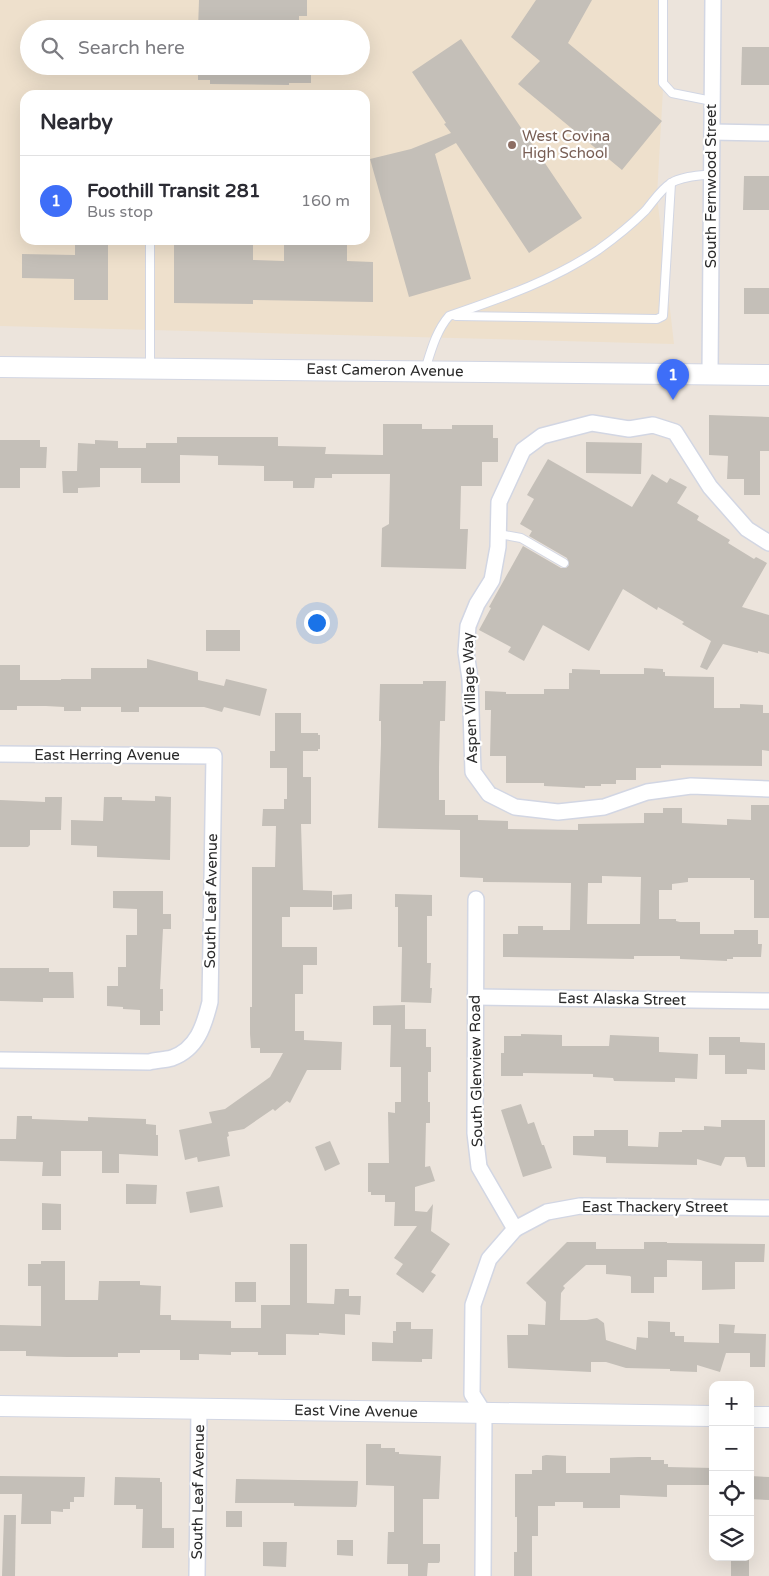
<!DOCTYPE html>
<html lang="en">
<head>
<meta charset="utf-8">
<style>
	body { margin:0; font-family:"Varela Round",sans-serif; background:#f7f7f7; color:#2b2b33 }
	.controls { position:absolute; right:15px; bottom:15px; display:grid; overflow:hidden; border-radius:10px; box-shadow:0 5px 20px #0002 }
	.controls button { width:45px; height:45px; display:grid; place-items:center; padding:0; border:0; border-bottom:1px solid #e1e1e2; background:#fff; color:#2b2b33; font:25px sans-serif }
	.you { position:absolute; left:316px; top:622px; width:18px; height:18px; margin:-12px; border:4px solid #fff; border-radius:50%; background:#1a73e8; box-shadow:0 0 0 8px #1a73e833 }
	.badge { display:grid; place-items:center; width:32px; height:32px; border-radius:50%; background:#3e6ef8; color:#fff; font-size:16px; font-weight:700 }
	.pin { position:absolute; translate:-50% -41px; filter:drop-shadow(0 1px 2px #0008) }
	.pin::after { content:''; position:absolute; top:26px; width:18px; height:15px; background:inherit; clip-path:polygon(0 0,100% 0,50% 100%) }
	.list { margin:0; padding:0; list-style:none }
	h2 { display:flex; justify-content:space-between; align-items:center; height:65px; margin:0; padding:0 20px; font-size:21px }
	h2 small { font-size:16px; font-weight:400; color:#7c7c81 }
	.list li { display:grid; grid-template-columns:32px 1fr auto; gap:15px; align-items:center; box-sizing:border-box; height:90px; padding:0 20px; border-top:1px solid #e1e1e2 }
	.list b { display:block; font-size:19px; white-space:nowrap }
	.list p { margin:0; font-size:16px; white-space:nowrap; color:#7c7c81 }
	.list em { font-size:16px; font-style:normal; color:#7c7c81 }
	.icon { flex:none; width:28px; height:28px; fill:none; stroke:currentColor; stroke-width:2; stroke-linecap:round; stroke-linejoin:round }
	.map { position:relative; flex:none; width:769px; height:1576px; overflow:hidden }
	.search { position:absolute; background:#fff; box-shadow:0 5px 20px #0002; left:20px; top:20px; width:350px; height:55px; display:flex; align-items:center; gap:12px; box-sizing:border-box; padding:0 18px; border-radius:28px; color:#7c7c81; font-size:19px }
	.panel { position:absolute; background:#fff; box-shadow:0 5px 20px #0002; left:20px; top:90px; width:350px; height:155px; border-radius:15px }
	.map>svg:first-child { display:block }
	.education { fill:#eee0cc; fill-rule:evenodd }
	.building { fill:#c4bfb8; fill-rule:evenodd }
	.lines { fill:none; stroke-linecap:round; stroke-linejoin:round }
	.lane-casing { stroke:#d2d6e3; stroke-width:10 }
	.street-casing { stroke:#d2d6e3; stroke-width:18 }
	.secondary-casing { stroke:#d2d6e3; stroke-width:22 }
	.lane { stroke:#fff; stroke-width:8 }
	.street { stroke:#fff; stroke-width:15 }
	.secondary { stroke:#fff; stroke-width:20 }
	.education-dot { fill:#8d6e63; stroke:#fff; stroke-width:2 }
	.labels { text-anchor:middle; stroke-width:4.5; stroke-linejoin:round; paint-order:stroke }
	.education-label { font-size:15px; fill:#785e54; stroke:#fff; text-anchor:start }
	.street-label { font-size:15px; fill:#2a2a2a; stroke:#fff }
</style>
</head>
<body>
<div class="map">
<svg width="769" height="1576" viewBox="0 0 769 1576">
	<rect width="100%" height="100%" fill="#ece4dc"/>
	<path class="education" d="M0 0H668L657 196 674 344 0 326ZM29 29H361V66H29ZM25 95H365V240H25Z"/>
	<g class="building">
		<polygon points="199,0 307,0 307,16 299,16 299,29 198,29"/>
		<polygon points="536,0 592,0 568,43 662,121 622,170 518,84 540,61 511,37"/>
		<polygon points="461,39 582,218 529,253 456,143 435,154 471,279 409,297 370,159 411,149 451,133 444,124 446,123 412,72"/>
		<polygon points="742,47 769,47 769,85 741,85"/>
		<polygon points="198,66 311,66 311,83 289,83 289,85 210,84 210,80 198,80"/>
		<polygon points="744,176 769,176 769,210 743,210"/>
		<polygon points="75,240 108,240 108,300 74,300 74,279 22,278 22,254 75,255"/>
		<polygon points="174,240 253,240 253,260 284,261 284,240 347,240 347,261 373,262 373,302 253,300 253,304 174,303"/>
		<rect x="744" y="288" width="25" height="26"/>
		<polygon points="709,415 769,417 769,451 760,451 760,495 744,495 744,479 727,479 728,456 709,455"/>
		<polygon points="383,424 422,424 422,429 452,429 452,425 493,425 493,438 498,438 498,462 482,462 482,486 461,486 460,529 468,529 466,569 381,567 382,528 389,524 390,474 332,474 332,478 315,478 314,488 293,488 293,481 264,481 264,466 218,465 218,456 180,455 180,483 141,483 141,468 100,468 100,487 78,488 78,493 63,493 62,471 77,471 78,443 95,444 95,440 118,441 118,448 146,448 146,443 177,443 177,437 278,437 278,446 326,447 325,454 383,455"/>
		<polygon points="0,440 40,440 40,447 47,447 46,468 20,468 20,488 0,488"/>
		<polygon points="586,442 642,443 641,474 586,473"/>
		<polygon points="548,459 632,507 652,474 667,483 670,478 687,487 677,503 699,516 697,520 730,540 728,543 754,559 756,557 767,563 742,607 769,615 769,654 758,651 758,653 723,644 707,670 700,667 711,641 682,624 684,622 658,607 657,610 623,589 589,651 543,625 524,661 508,652 511,647 479,630 491,608 489,607 523,546 561,568 566,568 569,565 567,558 529,536 532,531 520,524 534,499 527,495"/>
		<rect x="206" y="630" width="34" height="21"/>
		<polygon points="147,659 198,672 198,680 224,686 226,679 267,689 260,716 224,707 222,712 204,707 139,707 139,712 121,712 121,707 81,707 81,711 64,711 64,707 46,706 17,706 17,710 0,710 0,665 20,665 20,680 61,680 61,679 91,679 91,668 147,668"/>
		<polygon points="644,668 663,669 663,672 665,672 665,676 714,677 714,708 740,708 740,704 763,705 763,713 769,713 769,751 762,750 762,766 661,765 661,768 636,768 636,780 616,780 616,784 601,784 601,786 585,786 585,788 544,786 544,783 506,783 506,756 490,756 491,710 485,710 485,691 506,692 506,694 544,694 544,689 569,689 569,673 572,673 572,669 600,670 600,674 644,674"/>
		<path d="M423 681H446L445 721H440L439 767V800H445V815H478V820L508 821V829L578 830V824L644 823V813H663V808H682V823L727 825V819L751 820V805H769V918H754V880H750V878H688V882L672 884V890H659V919H676V921L680 922H700V934H734V930H758V944H762L761 957H733V959H727V961L680 959V956H634V959L503 957V934H518V926H543V930H570L571 883 483 882V878L460 877V830L378 828 381 744V721H379L380 684H423ZM602 876 641 877 640 924H587L588 883H602Z"/>
		<polygon points="275,713 301,713 301,733 318,733 318,735 320,735 320,749 318,749 318,751 303,751 303,777 311,777 311,824 301,824 303,890 332,891 332,907 290,907 290,917 282,917 282,947 317,947 317,965 303,965 303,994 295,994 295,1031 304,1031 304,1040 342,1042 341,1070 307,1070 290,1103 287,1101 275,1111 273,1109 244,1129 228,1132 229,1136 227,1137 230,1156 198,1162 197,1157 185,1160 179,1130 212,1123 209,1112 225,1109 270,1077 283,1053 260,1053 260,1048 251,1048 250,1034 250,1007 252,1007 252,867 275,867 276,826 262,826 263,809 284,809 284,799 287,799 287,768 270,768 270,751 275,751"/>
		<polygon points="155,796 171,797 170,860 97,857 97,846 71,845 71,820 103,821 104,797 122,797 122,800 155,801"/>
		<polygon points="45,797 62,797 61,830 30,830 30,845 28,847 0,847 0,800 45,802"/>
		<polygon points="113,891 163,891 163,914 171,914 171,929 163,929 160,989 163,989 163,1011 160,1011 160,1025 140,1025 140,1010 123,1009 123,1007 107,1006 107,986 118,986 118,967 126,967 126,935 137,935 137,909 113,908"/>
		<polygon points="352,894 352,909 333,910 333,895"/>
		<polygon points="395,894 432,895 432,916 427,916 427,963 431,963 430,988 432,988 431,1003 401,1002 402,947 398,947 398,907 395,907"/>
		<polygon points="0,968 49,968 49,972 73,972 74,998 43,998 43,1002 0,1001"/>
		<polygon points="405,1005 405,1029 426,1029 426,1047 431,1047 431,1072 428,1072 428,1102 430,1102 430,1123 426,1123 425,1167 430,1166 435,1181 415,1187 415,1211 427,1212 433,1204 431,1231 450,1244 431,1272 436,1275 423,1293 396,1274 403,1264 394,1258 417,1226 394,1226 395,1202 385,1202 385,1195 371,1195 371,1192 368,1192 368,1163 389,1163 388,1112 395,1113 395,1102 401,1102 401,1067 390,1067 391,1025 373,1025 373,1006"/>
		<polygon points="521,1034 562,1035 562,1046 609,1046 610,1035 659,1037 659,1052 698,1054 697,1079 675,1078 675,1082 614,1081 613,1078 593,1077 593,1074 523,1073 523,1076 501,1076 501,1053 504,1053 504,1036 521,1036"/>
		<polygon points="709,1037 740,1037 740,1042 765,1043 765,1070 747,1069 747,1074 725,1074 725,1055 709,1055"/>
		<polygon points="521,1104 528,1124 534,1122 542,1145 544,1145 552,1168 523,1177 501,1110"/>
		<polygon points="17,1116 32,1116 32,1119 62,1120 88,1121 88,1117 146,1119 146,1124 156,1125 156,1135 158,1135 158,1156 119,1154 119,1173 102,1173 102,1151 61,1151 61,1176 42,1176 43,1162 0,1161 0,1139 16,1139"/>
		<polygon points="721,1120 765,1120 765,1167 747,1167 745,1157 725,1157 721,1166 697,1159 697,1165 606,1163 606,1157 573,1155 573,1136 594,1136 594,1130 628,1130 628,1146 658,1147 659,1132 682,1132 682,1130 704,1130 704,1126 721,1127"/>
		<polygon points="330,1141 340,1164 325,1171 315,1147"/>
		<polygon points="126,1184 157,1185 156,1204 126,1204"/>
		<polygon points="219,1186 223,1207 190,1213 186,1192"/>
		<polygon points="42,1203 61,1204 61,1230 42,1230"/>
		<polygon points="567,1242 596,1242 596,1249 644,1249 644,1242 667,1242 667,1243 765,1244 764,1262 735,1262 735,1289 702,1290 702,1261 667,1260 667,1277 654,1277 654,1293 631,1293 631,1277 630,1276 606,1274 606,1265 586,1265 563,1286 565,1288 561,1293 560,1320 587,1320 597,1318 604,1323 606,1340 636,1350 637,1337 648,1338 648,1321 670,1322 670,1332 675,1332 675,1336 684,1336 684,1342 719,1343 719,1324 735,1325 734,1333 766,1334 765,1367 750,1367 750,1353 726,1353 720,1372 697,1365 697,1372 670,1371 670,1369 626,1368 606,1362 591,1362 591,1372 508,1368 507,1335 528,1335 528,1324 545,1325 546,1302 526,1283"/>
		<polygon points="290,1244 307,1244 307,1303 334,1304 335,1289 349,1289 349,1296 361,1296 360,1315 345,1314 345,1335 319,1333 319,1335 286,1334 286,1355 258,1355 258,1352 231,1352 231,1355 199,1354 199,1360 180,1360 180,1350 140,1350 140,1353 118,1353 118,1357 67,1357 26,1356 26,1351 0,1351 0,1325 41,1326 41,1286 28,1286 28,1264 41,1264 41,1261 65,1261 65,1300 98,1300 99,1281 140,1281 140,1285 161,1286 160,1315 171,1315 171,1320 231,1321 231,1328 261,1328 261,1305 290,1305"/>
		<rect x="235" y="1282" width="21" height="20"/>
		<polygon points="396,1322 411,1322 411,1329 433,1329 432,1359 422,1359 422,1362 372,1361 372,1342 393,1343 393,1331 396,1331"/>
		<polygon points="366,1444 381,1444 381,1448 395,1448 395,1452 399,1452 399,1454 441,1456 439,1499 423,1499 423,1544 440,1544 440,1561 439,1563 428,1563 427,1576 408,1576 408,1564 387,1564 388,1532 394,1532 394,1486 366,1485"/>
		<polygon points="546,1455 566,1456 566,1473 610,1473 610,1458 638,1457 651,1457 651,1460 664,1460 664,1464 668,1464 668,1467 713,1468 713,1485 667,1485 667,1497 620,1495 620,1508 583,1508 583,1502 555,1502 555,1506 538,1506 538,1536 532,1536 532,1576 514,1576 514,1552 517,1552 517,1517 515,1517 515,1474 532,1474 532,1470 542,1470 542,1456"/>
		<polygon points="0,1476 85,1477 84,1497 74,1497 74,1502 70,1502 70,1509 63,1509 63,1512 51,1511 51,1524 21,1524 22,1494 0,1494"/>
		<polygon points="750,1476 769,1477 769,1500 750,1499"/>
		<polygon points="115,1477 160,1478 160,1482 162,1482 162,1528 174,1528 174,1548 142,1548 143,1509 136,1509 136,1505 114,1505"/>
		<polygon points="236,1479 358,1481 357,1504 356,1507 294,1506 294,1503 235,1503"/>
		<rect x="226" y="1511" width="16" height="16"/>
		<polygon points="4,1515 16,1515 15,1576 2,1576"/>
		<polygon points="337,1540 353,1540 353,1556 337,1555"/>
		<polygon points="263,1542 287,1542 286,1567 263,1566"/>
		<rect x="731" y="1559" width="18" height="17"/>
	</g>
	<g class="lines">
		<g class="lane-casing">
			<g id="lane">
				<polyline points="663,0 663,83 672,93 712,101"/>
				<polyline points="456,316 657,319 663,316 671,183"/>
				<polyline points="150,368 150,240"/>
				<path d="M425 370C431 351 436 331 449 316 501 298 552 281 598 250 612 240 633 223 645 211 653 202 660 190 671 183 682 176 699 176 711 174"/>
				<polyline points="499,534 521,538 564,563"/>
			</g>
		</g>
		<g class="street-casing">
			<g id="street">
				<polyline points="712,132 769,133"/>
				<polyline points="710,373 713,0"/>
				<polyline points="769,543 747,529 710,487 675,432 653,425 629,429 592,423 542,436 523,450 499,502 498,547 492,580 477,604 468,626 466,652 470,679 473,772 489,794 515,807 558,812 604,807 647,792 691,786 769,789"/>
				<path d="M0 754 214 756 210 1002C204 1026 197 1049 172 1058 165 1060 156 1060 149 1062L0 1060"/>
				<polyline points="476,899 475,1133 479,1167 515,1229 489,1259 473,1305 472,1394 484,1413 483,1576"/>
				<polyline points="475,997 769,1001"/>
				<polyline points="515,1229 547,1212 580,1206 769,1208"/>
				<polyline points="197,1576 199,1408"/>
			</g>
		</g>
		<g class="secondary-casing">
			<g id="secondary">
				<polyline points="0,367 769,375"/>
				<polyline points="0,1406 713,1416"/>
				<polyline points="750,1417 769,1417"/>
			</g>
		</g>
		<use href="#lane" class="lane"/>
		<use href="#street" class="street"/>
		<use href="#secondary" class="secondary"/>
	</g>
	<circle class="education-dot" cx="512" cy="145" r="5"/>
	<g class="labels">
		<g class="education-label">
			<text x="522" y="141">West Covina<tspan x="522" dy="17">High School</tspan></text>
		</g>
		<g class="street-label">
			<text transform="translate(711 186) rotate(-90)" y="5">South Fernwood Street</text>
			<text transform="translate(385 370) rotate(1)" y="5">East Cameron Avenue</text>
			<text transform="translate(470 698) rotate(-92)" y="5">Aspen Village Way</text>
			<text x="107" y="760">East Herring Avenue</text>
			<text transform="translate(211 901) rotate(-89)" y="5">South Leaf Avenue</text>
			<text transform="translate(622 999) rotate(1)" y="5">East Alaska Street</text>
			<text transform="translate(476 1071) rotate(-91)" y="5">South Glenview Road</text>
			<text x="655" y="1212">East Thackery Street</text>
			<text transform="translate(356 1411) rotate(1)" y="5">East Vine Avenue</text>
			<text transform="translate(198 1492) rotate(-89)" y="5">South Leaf Avenue</text>
		</g>
	</g>
</svg>
<div class="controls">
<button>+</button>
<button>−</button>
<button><svg class="icon" aria-label="locate" viewBox="0 0 24 24"><circle cx="12" cy="12" r="6"/><path d="M12 2v4M12 18v4M2 12h4M18 12h4"/></svg></button>
<button><svg class="icon" aria-label="layers" viewBox="0 0 24 24"><path d="M12 4l9 5-9 5-9-5zM3 14l9 5 9-5"/></svg></button>
</div>
<div class="you"></div>
<div class="pin badge" style="left:673px;top:400px">1</div>
<div class="search"><svg class="icon" aria-label="search" viewBox="0 0 24 24"><circle cx="10" cy="10" r="6"/><path d="M15 15l6 6"/></svg>Search here</div>
<section class="panel">
<h2>Nearby<small></small></h2>
<ul class="list">
<li><span class="badge">1</span><div><b>Foothill Transit 281</b><p>Bus stop</p></div><em>160 m</em></li>
</ul>
</section>
</div>
</body>
</html>
